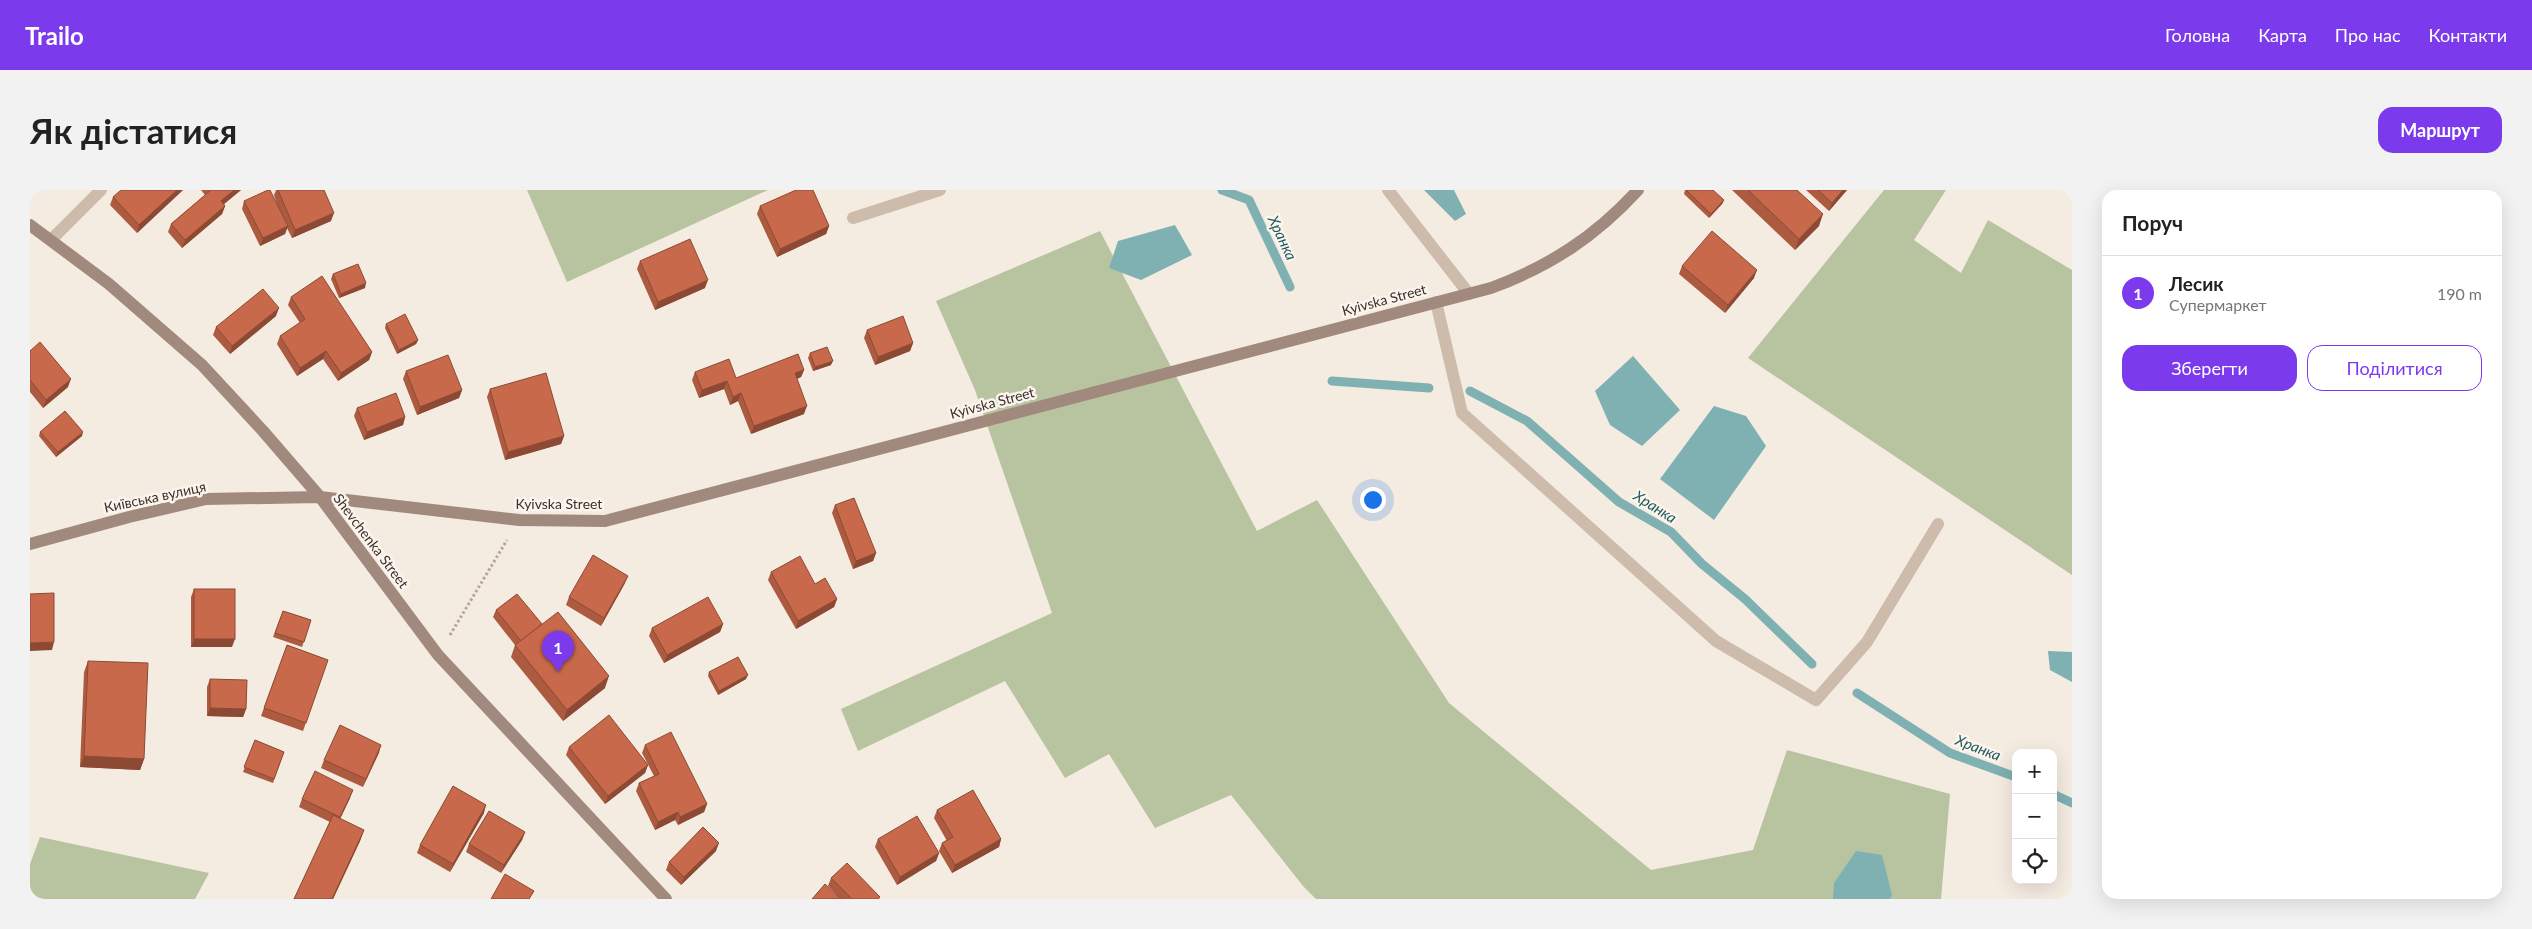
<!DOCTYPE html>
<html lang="uk">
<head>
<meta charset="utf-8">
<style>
	body { margin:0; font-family:Lato,sans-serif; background:#f2f2f2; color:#222 }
	.controls { position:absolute; right:15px; bottom:15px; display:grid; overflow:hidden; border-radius:10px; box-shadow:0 5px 20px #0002 }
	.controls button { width:45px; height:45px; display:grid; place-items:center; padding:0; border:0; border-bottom:1px solid #e0e0e0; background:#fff; color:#222; font:25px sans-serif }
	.you { position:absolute; left:1342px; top:309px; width:18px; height:18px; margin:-12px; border:4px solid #fff; border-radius:50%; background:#1a73e8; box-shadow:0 0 0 8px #1a73e833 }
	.badge { display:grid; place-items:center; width:32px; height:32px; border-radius:50%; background:#7c3aed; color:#fff; font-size:16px; font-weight:700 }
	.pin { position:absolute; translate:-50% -41px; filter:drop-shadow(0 1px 2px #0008) }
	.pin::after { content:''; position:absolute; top:26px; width:18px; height:15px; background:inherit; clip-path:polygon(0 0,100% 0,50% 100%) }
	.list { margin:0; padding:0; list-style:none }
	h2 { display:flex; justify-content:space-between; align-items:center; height:65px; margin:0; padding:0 20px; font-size:21px }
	h2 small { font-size:16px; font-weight:400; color:#767676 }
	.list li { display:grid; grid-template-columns:32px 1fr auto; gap:15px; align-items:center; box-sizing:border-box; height:75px; padding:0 20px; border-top:1px solid #e0e0e0 }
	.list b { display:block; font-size:19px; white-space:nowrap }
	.list p { margin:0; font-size:16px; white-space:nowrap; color:#767676 }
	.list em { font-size:16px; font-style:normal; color:#767676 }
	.actions { display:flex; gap:10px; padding:15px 20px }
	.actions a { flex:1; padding:11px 0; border:1px solid #7c3aed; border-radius:15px; text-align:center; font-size:18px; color:#7c3aed }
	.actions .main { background:#7c3aed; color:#fff }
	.icon { flex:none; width:28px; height:28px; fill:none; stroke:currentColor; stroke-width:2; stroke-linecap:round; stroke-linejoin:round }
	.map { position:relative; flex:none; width:2042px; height:709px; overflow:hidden; border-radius:15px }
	header { display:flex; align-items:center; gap:30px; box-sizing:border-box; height:70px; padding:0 25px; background:#7c3aed; color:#fff }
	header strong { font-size:24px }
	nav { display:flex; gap:28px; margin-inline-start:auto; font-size:18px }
	.intro { display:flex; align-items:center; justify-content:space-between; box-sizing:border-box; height:120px; padding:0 30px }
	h1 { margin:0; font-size:35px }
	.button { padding:12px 22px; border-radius:15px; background:#7c3aed; color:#fff; font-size:18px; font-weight:700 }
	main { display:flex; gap:30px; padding:0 30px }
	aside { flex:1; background:#fff; border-radius:15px; box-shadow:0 5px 20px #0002 }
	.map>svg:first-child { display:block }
	.green { fill:#b8c4a0 }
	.water { fill:#7fb0b2 }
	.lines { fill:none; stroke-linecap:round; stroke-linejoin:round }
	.stream { stroke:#7fb0b2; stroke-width:9 }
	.path { stroke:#b9a596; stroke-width:3; stroke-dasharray:2.5 2.5; stroke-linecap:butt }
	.lane { stroke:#cdbbac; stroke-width:12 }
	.street { stroke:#cdbbac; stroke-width:12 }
	.secondary { stroke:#a18a7d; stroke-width:12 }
	.wall { fill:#ac5a40 }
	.shaded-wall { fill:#8c4a34 }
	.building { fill:#c8694b; stroke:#8c4a34 }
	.labels { text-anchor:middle; stroke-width:5; stroke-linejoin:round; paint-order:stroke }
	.street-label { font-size:14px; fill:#3b302b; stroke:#fbf5ee }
	.water-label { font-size:15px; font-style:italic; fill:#1f5a5e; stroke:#fbf5ee }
</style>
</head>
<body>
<header>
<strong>Trailo</strong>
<nav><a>Головна</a><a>Карта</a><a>Про нас</a><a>Контакти</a></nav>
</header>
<div class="intro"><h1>Як дістатися</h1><a class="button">Маршрут</a></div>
<main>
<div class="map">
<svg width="2042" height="709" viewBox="0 0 2042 709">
	<rect width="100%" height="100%" fill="#f4ebe1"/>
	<g class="green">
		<polygon points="497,0 738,0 537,92"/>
		<polygon points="1854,0 1916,0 1884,50 1931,83 1958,30 2042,80 2042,385 1718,168"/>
		<polygon points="1070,41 1227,341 1287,310 1419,513 1621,680 1723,660 1757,560 1920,604 1911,709 1286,709 1273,696 1201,605 1125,638 1079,564 1035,588 975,491 828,561 811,519 1022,423 945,200 906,111"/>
		<polygon points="10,647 179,683 165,709 0,709 0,674"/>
	</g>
	<g class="water">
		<polygon points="1394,0 1424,0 1436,24 1425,31"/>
		<polygon points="1145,35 1162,65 1111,90 1079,78 1088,51"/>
		<polygon points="1603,166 1650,220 1612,256 1580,235 1565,201"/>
		<polygon points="1684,216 1716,226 1736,256 1684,330 1630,289"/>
		<polygon points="2018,461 2042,462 2042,492 2020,480"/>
		<polygon points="1826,661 1852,665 1862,705 1860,709 1803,709 1804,693"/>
	</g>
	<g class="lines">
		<g class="stream">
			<polyline points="1192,0 1219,10 1260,97"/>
			<polyline points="1302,191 1399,198"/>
			<polyline points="1440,201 1497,231 1589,312 1641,342 1672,374 1715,409 1782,474"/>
			<polyline points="1827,503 1920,563 1986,587"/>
			<polyline points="2023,604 2042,613"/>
		</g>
		<polyline class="path" points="420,445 477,350"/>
		<polyline class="lane" points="21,50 71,0"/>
		<g class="street">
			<polyline points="1358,0 1439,104"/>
			<polyline points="823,28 910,0"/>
			<polyline points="1406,112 1432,223 1686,451 1786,510 1837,452 1908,334"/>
		</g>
		<g class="secondary">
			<polyline points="0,35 79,94 172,175 233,241 290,307 408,465 636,709"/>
			<path d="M0 354 99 327 176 309 290 307 489 330 575 331 1461 98C1520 76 1565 47 1608 0"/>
		</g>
	</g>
	<g class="wall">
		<polygon points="153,0 107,43 80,15 83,7"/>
		<polygon points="171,0 211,0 194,14 195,16 192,24 152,58 138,42 141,34 175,5"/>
		<polygon points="246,0 294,0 301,31 262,48 257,38 255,44 230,56 212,19 214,11 247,14 244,5"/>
		<polygon points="1655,0 1694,10 1692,14 1679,28 1654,4"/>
		<polygon points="1702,0 1767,0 1789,36 1765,60"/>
		<polygon points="1776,0 1817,0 1799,21"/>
		<polygon points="730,16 799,36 796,44 747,67 727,24"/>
		<polygon points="610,71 675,98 625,120 607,79"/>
		<polygon points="1652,76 1724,88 1695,123 1649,84"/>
		<polygon points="303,84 335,98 309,108 301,89"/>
		<polygon points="261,107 342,162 339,170 308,191 293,169 267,186 247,154 250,146 270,133 258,115"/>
		<polygon points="246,126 200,164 183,145 186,137"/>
		<polygon points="356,134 388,150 386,154 367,164 355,138"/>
		<polygon points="837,140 883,153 880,161 845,175 834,148"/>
		<polygon points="0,161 38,197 13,218 0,202"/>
		<polygon points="780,163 801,175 783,181 778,168"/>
		<polygon points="774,180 771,187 767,189 774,224 721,244 708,211 700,215 694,199 669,208 662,190 665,182 706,188"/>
		<polygon points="376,181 432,200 429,208 387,225 373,189"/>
		<polygon points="460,199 534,246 531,254 475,270 457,207"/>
		<polygon points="327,218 375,227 373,235 334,250 324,226"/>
		<polygon points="10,242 52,246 26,267 9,246"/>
		<polygon points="805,315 846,363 843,371 823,379 802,323"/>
		<polygon points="741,382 807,409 804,417 766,439 738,390"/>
		<polygon points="595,393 571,436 536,415 539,407"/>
		<polygon points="164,399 202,457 161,457 161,407"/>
		<polygon points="466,420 512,434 575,498 533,531 481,467 485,455 463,427"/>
		<polygon points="253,421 281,430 272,457 243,447"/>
		<polygon points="693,434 690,442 634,473 619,446 622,438"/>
		<polygon points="257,455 298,470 273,541 231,526"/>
		<polygon points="58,471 114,569 110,580 50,577 54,482"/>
		<polygon points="679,482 716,489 688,505 678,486"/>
		<polygon points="180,489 216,519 213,527 177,526 177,497"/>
		<polygon points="225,550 254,562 243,593 213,582"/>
		<polygon points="351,555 333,597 291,578 294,570"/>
		<polygon points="615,555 677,614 674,622 648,635 645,630 625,640 606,601 609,593 624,586 612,563"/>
		<polygon points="539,557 618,575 615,583 575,614 536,565"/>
		<polygon points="320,608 310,629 334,640 330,651 303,709 264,709 300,632 269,617 272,609"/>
		<polygon points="907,620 971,649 969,657 922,683 909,661 912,653 917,651 904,628"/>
		<polygon points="454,623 420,682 387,663 390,655"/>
		<polygon points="495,642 492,650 471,683 436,662 439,654"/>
		<polygon points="848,649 909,663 906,671 867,695 845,657"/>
		<polygon points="686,661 651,695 636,680 639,672"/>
		<polygon points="801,688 850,709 811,709 798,696"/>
	</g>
	<g class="shaded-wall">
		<polygon points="147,0 153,0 107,43 109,35"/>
		<polygon points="204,0 211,0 188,19 191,11"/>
		<polygon points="1813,0 1817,0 1799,21 1802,13"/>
		<polygon points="1694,10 1692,14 1679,28 1681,24"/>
		<polygon points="195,16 192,24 152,58 155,50"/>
		<polygon points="304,23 301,31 262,48 265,40"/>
		<polygon points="1793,24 1789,36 1765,60 1769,49"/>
		<polygon points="258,36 255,44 230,56 233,48"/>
		<polygon points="799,36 796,44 747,67 750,59"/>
		<polygon points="1727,80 1724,88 1695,123 1698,115"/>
		<polygon points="678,90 675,98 625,120 628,112"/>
		<polygon points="336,93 335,98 309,108 311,104"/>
		<polygon points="249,118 246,126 200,164 202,156"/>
		<polygon points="388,150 386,154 367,164 369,160"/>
		<polygon points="883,153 880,161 845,175 848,167"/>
		<polygon points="296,161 293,169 267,186 270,178"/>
		<polygon points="342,162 339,170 308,191 311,183"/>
		<polygon points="803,171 801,175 783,181 785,177"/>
		<polygon points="774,180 771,187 762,191 765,183"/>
		<polygon points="41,189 38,197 13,218 16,210"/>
		<polygon points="697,191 694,199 669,208 672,200"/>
		<polygon points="432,200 429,208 387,225 390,217"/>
		<polygon points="711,203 708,211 700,215 703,207"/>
		<polygon points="777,216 774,224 721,244 724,236"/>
		<polygon points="375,227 373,235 334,250 337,242"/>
		<polygon points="53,242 52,246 26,267 28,262"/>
		<polygon points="534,246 531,254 475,270 478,262"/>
		<polygon points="846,363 843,371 823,379 826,371"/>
		<polygon points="598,386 595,393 571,436 574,428"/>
		<polygon points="807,409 804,417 766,439 768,431"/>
		<polygon points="693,434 690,442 634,473 637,465"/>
		<polygon points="164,449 205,449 202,457 161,457"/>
		<polygon points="24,452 22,460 0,461 0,453"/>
		<polygon points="718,485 716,489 688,505 689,501"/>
		<polygon points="579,486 575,498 533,531 537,520"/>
		<polygon points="180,518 216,519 213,527 177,526"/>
		<polygon points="351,555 349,563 333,597 336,589"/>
		<polygon points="54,566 114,569 110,580 50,577"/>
		<polygon points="618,575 615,583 575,614 578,606"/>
		<polygon points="323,600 320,608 307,635 310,627"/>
		<polygon points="677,614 674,622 648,635 650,627"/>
		<polygon points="456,615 454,623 420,682 423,674"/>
		<polygon points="648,622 645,630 625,640 628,632"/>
		<polygon points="334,640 330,651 303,709 302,709"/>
		<polygon points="495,642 492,650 471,683 474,675"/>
		<polygon points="971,649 969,657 922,683 925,675"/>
		<polygon points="689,653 686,661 651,695 654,687"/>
		<polygon points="909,663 906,671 867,695 870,687"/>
	</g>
	<g class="building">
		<polygon points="91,0 147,0 109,35 83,7"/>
		<polygon points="181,0 204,0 191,11 195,16 155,50 141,34"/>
		<polygon points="238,0 240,0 258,36 233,48 214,11"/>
		<polygon points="248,0 294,0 304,23 265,40"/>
		<polygon points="766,0 783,0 799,36 750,59 730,16"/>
		<polygon points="1656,0 1683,0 1694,10 1681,24"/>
		<polygon points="1718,0 1767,0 1793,24 1769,49"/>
		<polygon points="1788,0 1813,0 1802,13"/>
		<polygon points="1682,41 1727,80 1698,115 1652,76"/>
		<polygon points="660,49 678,90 628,112 610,71"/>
		<polygon points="328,74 336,93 311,104 303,84"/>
		<polygon points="292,86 342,162 311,183 296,161 270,178 250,146 275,129 261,107"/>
		<polygon points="233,99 249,118 202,156 186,137"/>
		<polygon points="375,124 388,150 369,160 356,134"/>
		<polygon points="873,126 883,153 848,167 837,140"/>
		<polygon points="10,152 41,189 16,210 0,190 0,161"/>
		<polygon points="797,157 803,171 785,177 780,163"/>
		<polygon points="768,164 774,180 765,183 777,216 724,236 711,203 703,207 697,191 672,200 665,182 699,169 706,188"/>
		<polygon points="418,165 432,200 390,217 376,181"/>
		<polygon points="516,183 534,246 478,262 460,199"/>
		<polygon points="366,203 375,227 337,242 327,218"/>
		<polygon points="35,221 53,242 28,262 10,242"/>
		<polygon points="824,308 846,363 826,371 805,315"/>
		<polygon points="563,365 598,386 574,428 539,407"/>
		<polygon points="770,366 785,394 795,388 807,409 768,431 741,382"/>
		<rect x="164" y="399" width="41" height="50"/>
		<polygon points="24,403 24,452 0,453 0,404"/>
		<polygon points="487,404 512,434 491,451 466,420"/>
		<polygon points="678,407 693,434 637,465 622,438"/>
		<polygon points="253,421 281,430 274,452 245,443"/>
		<polygon points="528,422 579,486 537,520 485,455"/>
		<polygon points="257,455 298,470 276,533 234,518"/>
		<polygon points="708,467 718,485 689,501 679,482"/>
		<polygon points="58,471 118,473 114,569 54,566"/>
		<polygon points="180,489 217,490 216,519 180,518"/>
		<polygon points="579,525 618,575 578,606 539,557"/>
		<polygon points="310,535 351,555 336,589 294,570"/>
		<polygon points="641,542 677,614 650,627 648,622 628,632 609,593 629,584 615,555"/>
		<polygon points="225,550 254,562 244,589 214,577"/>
		<polygon points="285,581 323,600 310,627 272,609"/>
		<polygon points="423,596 456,615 423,674 390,655"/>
		<polygon points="943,600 971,649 925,675 912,653 923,647 907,620"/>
		<polygon points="459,621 495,642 474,675 439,654"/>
		<polygon points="303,625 334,640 302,709 264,709"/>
		<polygon points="887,626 909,663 870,687 848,649"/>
		<polygon points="673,637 689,653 654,687 639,672"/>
		<polygon points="817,673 850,707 848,709 822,709 801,688"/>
		<polygon points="475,684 504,701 499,709 461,709"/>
		<polygon points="795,694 811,709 782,709"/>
	</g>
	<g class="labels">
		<g class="street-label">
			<text transform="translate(1354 110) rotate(-15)" y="5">Kyivska Street</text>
			<text transform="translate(962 213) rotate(-15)" y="5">Kyivska Street</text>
			<text transform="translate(125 307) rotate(-12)" y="5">Київська вулиця</text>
			<text x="529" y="319">Kyivska Street</text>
			<text transform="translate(341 351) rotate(53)" y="5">Shevchenka Street</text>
		</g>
		<g class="water-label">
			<text transform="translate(1252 48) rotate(65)" y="5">Хранка</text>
			<text transform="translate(1625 317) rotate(32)" y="5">Хранка</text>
			<text transform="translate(1948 558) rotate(21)" y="5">Хранка</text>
		</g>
	</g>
</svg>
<div class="controls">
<button>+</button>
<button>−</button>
<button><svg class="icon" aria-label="locate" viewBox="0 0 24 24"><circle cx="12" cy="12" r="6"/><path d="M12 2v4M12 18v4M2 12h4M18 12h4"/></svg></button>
</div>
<div class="you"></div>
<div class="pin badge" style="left:528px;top:482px">1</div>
</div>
<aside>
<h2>Поруч<small></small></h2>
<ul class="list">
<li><span class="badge">1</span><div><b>Лесик</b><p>Супермаркет</p></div><em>190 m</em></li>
</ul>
<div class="actions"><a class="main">Зберегти</a><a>Поділитися</a></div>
</aside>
</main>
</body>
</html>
